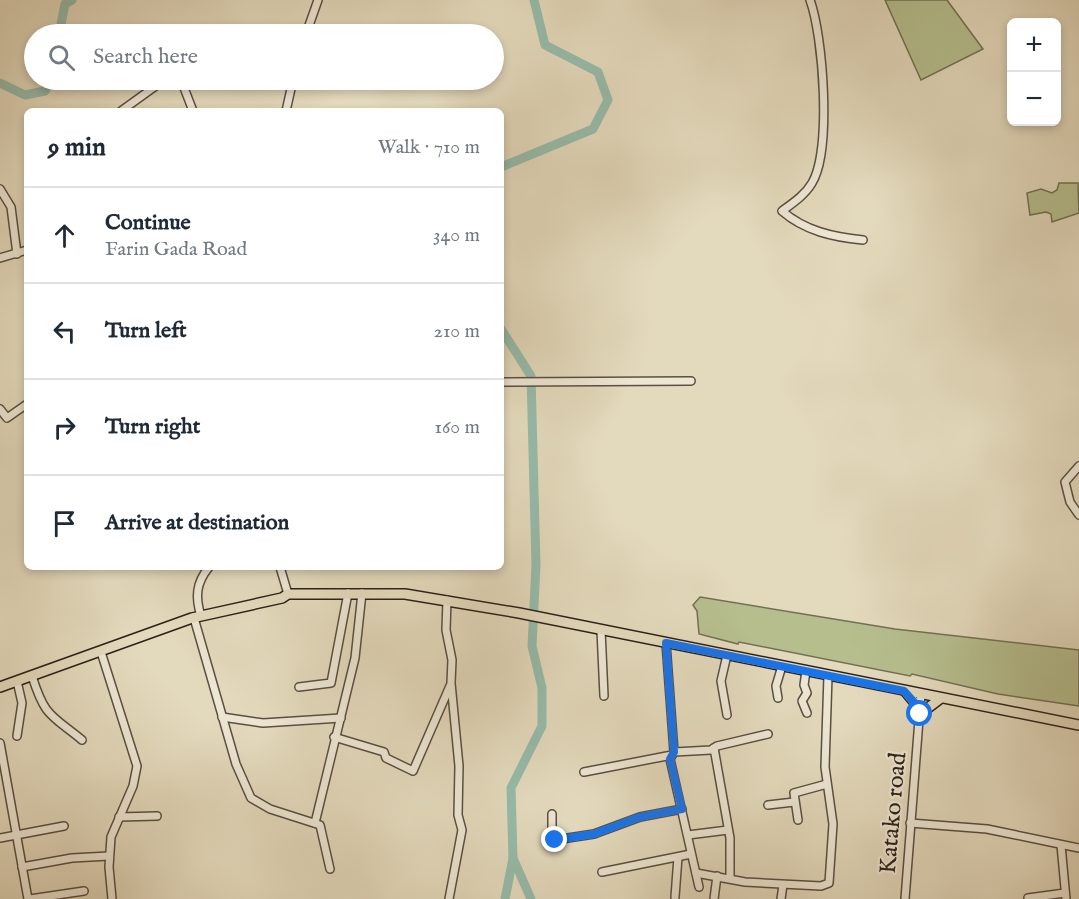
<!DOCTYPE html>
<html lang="en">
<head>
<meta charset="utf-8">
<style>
	body { margin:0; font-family:"IM FELL English",serif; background:#f2f2f3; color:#1f2937 }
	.controls { position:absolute; right:18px; top:18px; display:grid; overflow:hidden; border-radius:9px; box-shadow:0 3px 9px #0003 }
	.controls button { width:54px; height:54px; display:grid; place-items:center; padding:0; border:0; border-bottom:2px solid #e0e1e3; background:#fff; color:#1f2937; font:30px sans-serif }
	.stop { position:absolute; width:18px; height:18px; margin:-14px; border:4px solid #1a73e8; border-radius:50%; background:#fff }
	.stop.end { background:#1a73e8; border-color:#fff; box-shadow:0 2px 6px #0008 }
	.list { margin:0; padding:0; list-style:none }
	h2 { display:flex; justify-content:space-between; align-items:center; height:78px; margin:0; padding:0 24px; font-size:26px }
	h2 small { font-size:20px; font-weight:400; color:#747a83 }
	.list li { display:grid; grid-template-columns:39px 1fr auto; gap:18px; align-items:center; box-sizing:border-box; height:96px; padding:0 24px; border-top:2px solid #e0e1e3 }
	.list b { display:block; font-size:22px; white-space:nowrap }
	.list p { margin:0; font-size:20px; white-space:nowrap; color:#747a83 }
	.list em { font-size:20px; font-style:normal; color:#747a83 }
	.icon { flex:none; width:33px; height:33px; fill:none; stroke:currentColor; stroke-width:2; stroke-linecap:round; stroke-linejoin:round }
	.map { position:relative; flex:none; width:1079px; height:899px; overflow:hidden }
	.search { position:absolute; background:#fff; box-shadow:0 3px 9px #0003; left:24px; top:24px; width:480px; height:66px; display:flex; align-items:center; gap:15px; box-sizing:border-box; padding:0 21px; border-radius:33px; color:#747a83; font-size:22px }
	.panel { position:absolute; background:#fff; box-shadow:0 3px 9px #0003; left:24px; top:108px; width:480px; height:462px; border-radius:9px }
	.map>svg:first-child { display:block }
	.green { fill:#b6be8e; stroke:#727054; stroke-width:1.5 }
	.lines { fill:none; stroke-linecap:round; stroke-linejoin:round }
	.river { stroke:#96bbaa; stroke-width:9 }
	.minor-casing { stroke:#5a4f42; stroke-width:10 }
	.major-casing { stroke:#2d2119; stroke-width:12 }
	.minor { stroke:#ede6d3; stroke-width:7 }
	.major { stroke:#e3d9bc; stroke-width:9 }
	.route { stroke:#1a73e8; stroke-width:8 }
	.labels { text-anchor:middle; stroke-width:4.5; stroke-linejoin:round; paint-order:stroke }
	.street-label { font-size:24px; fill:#2d2119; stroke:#ede6d3 }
</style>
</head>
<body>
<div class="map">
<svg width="1079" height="899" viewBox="0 0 1079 899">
	<rect width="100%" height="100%" fill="#e3d9bc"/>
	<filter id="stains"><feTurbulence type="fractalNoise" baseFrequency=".00333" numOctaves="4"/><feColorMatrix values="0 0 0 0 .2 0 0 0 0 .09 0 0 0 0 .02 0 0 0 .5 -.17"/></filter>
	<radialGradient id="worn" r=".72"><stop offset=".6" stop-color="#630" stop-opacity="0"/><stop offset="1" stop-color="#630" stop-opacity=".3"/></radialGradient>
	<g class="green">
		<polygon points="885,0 947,0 983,49 921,80"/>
		<polygon points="1059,183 1078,183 1079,213 1052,222 1051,214 1046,212 1030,215 1027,193 1041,189 1052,193 1057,190"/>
		<polygon points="700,597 895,629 1079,650 1079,706 998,694 912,674 910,676 739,642 738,644 699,634 697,611 693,605"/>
	</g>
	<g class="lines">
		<g class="river">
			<polyline points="59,34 65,4 72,0"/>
			<polyline points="0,83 25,95 45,91 51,80"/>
			<polyline points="501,167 593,129 608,100 598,72 545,45 534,0"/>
			<polyline points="501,329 531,376 536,565 532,646 542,688 542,726 511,788 513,858 531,899"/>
			<polyline points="505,899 513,858"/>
		</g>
		<g class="minor-casing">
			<g id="minor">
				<path d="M810 0C823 35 832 150 812 183 805 195 793 203 782 211 805 231 833 237 863 240"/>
				<polyline points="306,34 318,0"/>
				<polyline points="181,80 193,111"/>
				<polyline points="121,111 164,80"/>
				<polyline points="286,111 293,80"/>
				<polyline points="0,189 11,207 17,254"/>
				<polyline points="0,258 27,250"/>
				<polyline points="501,382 691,381"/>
				<polyline points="0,409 7,418 27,404"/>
				<polyline points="1079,466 1065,482 1070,502 1079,515"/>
				<polyline points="280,567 288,594"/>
				<polyline points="447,600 446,630 452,660 451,683 459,766 458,815 462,830 449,899"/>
				<path d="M201 616C195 597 196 583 209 567"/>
				<polyline points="194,618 236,764 251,798 270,809 320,825 330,869"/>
				<polyline points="601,630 604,696"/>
				<polyline points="666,643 674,752 670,759 699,887"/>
				<polyline points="101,652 137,766 133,786 111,837 109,867 112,899"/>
				<polyline points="727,655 721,681 727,715"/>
				<polyline points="806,671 804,685 807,693 802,701 807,713"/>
				<path d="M32 676C45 717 50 714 82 740"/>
				<polyline points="17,681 22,703 17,736"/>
				<polyline points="299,687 331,683 348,593"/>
				<polyline points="778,698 776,686 782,666"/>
				<polyline points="222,717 263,723 341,718"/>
				<polyline points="334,737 384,752 386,758 413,771 450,686"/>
				<polyline points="0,743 28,899"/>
				<polyline points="714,748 730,838 730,878"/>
				<polyline points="674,752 711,750 717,746 768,734"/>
				<polyline points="584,772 672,755"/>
				<polyline points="768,805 794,802"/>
				<polyline points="552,814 552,838 555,840 594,834 640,817 682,809"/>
				<polyline points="119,817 157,816"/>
				<polyline points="798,820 794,793 827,784"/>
				<polyline points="315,823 355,658 362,593"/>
				<polyline points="910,823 987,829 1079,848"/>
				<polyline points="688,835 728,830"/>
				<polyline points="0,838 64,826"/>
				<polyline points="1061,845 1066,899"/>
				<polyline points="22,867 72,858 109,856"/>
				<polyline points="602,872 691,854"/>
				<polyline points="696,873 745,882 821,886 829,883 833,824 825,767 828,676"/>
				<polyline points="675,897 678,857"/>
				<polyline points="1028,898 1065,893"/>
				<polyline points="30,899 84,891"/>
				<polyline points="714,899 717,876"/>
				<polyline points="781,899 783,885"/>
				<polyline points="905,899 921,694"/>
			</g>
		</g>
		<g class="major-casing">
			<g id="major">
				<polyline points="0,687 192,618 282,598 288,594 405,594 519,613 1079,725"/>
				<polyline points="905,691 920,709"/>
				<polyline points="920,714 941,698"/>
			</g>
		</g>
		<use href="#minor" class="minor"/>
		<use href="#major" class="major"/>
	</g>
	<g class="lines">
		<polyline class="route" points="555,840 594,834 640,817 682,809 670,759 674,752 666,643 904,691 920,709 920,714"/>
	</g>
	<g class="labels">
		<g class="street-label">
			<text transform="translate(892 813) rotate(-85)" y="8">Katako road</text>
		</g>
	</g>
	<rect width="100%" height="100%" filter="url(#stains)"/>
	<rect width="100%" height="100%" fill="url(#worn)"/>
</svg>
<div class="controls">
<button>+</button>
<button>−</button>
</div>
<div class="stop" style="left:920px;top:714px"></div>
<div class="stop end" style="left:555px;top:840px"></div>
<div class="search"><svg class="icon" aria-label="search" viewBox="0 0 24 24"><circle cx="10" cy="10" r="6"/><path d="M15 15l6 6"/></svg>Search here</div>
<section class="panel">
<h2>9 min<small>Walk · 710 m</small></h2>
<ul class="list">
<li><svg class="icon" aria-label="ahead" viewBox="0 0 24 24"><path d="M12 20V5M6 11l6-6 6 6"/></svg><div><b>Continue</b><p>Farin Gada Road</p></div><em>340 m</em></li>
<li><svg class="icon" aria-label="left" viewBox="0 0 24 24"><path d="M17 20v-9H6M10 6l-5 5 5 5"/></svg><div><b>Turn left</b></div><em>210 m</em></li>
<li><svg class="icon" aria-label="right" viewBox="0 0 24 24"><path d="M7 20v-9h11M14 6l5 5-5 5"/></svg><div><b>Turn right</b></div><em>160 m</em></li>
<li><svg class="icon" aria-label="arrive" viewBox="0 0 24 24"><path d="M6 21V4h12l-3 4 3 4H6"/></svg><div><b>Arrive at destination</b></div></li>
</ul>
</section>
</div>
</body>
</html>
